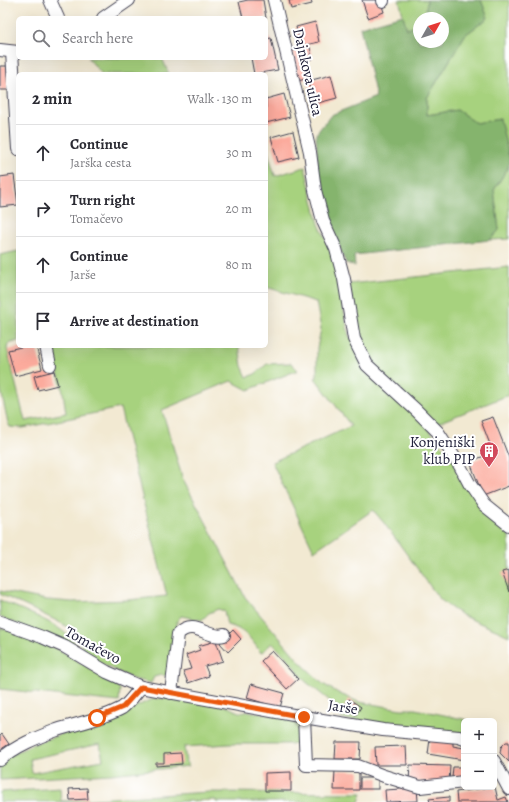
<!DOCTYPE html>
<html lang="en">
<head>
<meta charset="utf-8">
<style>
	body { margin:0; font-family:Alegreya,serif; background:#f7f7f7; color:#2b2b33 }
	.controls { position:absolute; right:12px; bottom:12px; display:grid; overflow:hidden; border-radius:6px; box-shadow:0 4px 16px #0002 }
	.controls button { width:36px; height:36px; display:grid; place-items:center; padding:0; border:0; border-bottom:1px solid #e1e1e2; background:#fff; color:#2b2b33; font:20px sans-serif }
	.compass { position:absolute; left:413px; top:12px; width:36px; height:36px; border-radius:50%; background:#fff; box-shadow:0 4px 16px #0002; rotate:51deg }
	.stop { position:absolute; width:12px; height:12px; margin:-9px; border:3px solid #ea580c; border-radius:50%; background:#fff }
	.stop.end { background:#ea580c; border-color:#fff; box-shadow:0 1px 4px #0008 }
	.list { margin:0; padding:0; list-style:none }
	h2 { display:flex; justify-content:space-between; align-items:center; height:52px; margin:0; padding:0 16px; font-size:17px }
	h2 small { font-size:13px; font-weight:400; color:#7c7c81 }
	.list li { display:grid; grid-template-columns:26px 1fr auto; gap:12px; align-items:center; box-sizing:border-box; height:56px; padding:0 16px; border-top:1px solid #e1e1e2 }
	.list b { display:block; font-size:15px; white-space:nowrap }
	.list p { margin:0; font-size:13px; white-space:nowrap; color:#7c7c81 }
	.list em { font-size:13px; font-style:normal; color:#7c7c81 }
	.icon { flex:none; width:22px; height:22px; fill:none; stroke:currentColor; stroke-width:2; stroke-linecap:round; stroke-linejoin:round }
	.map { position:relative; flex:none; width:509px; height:802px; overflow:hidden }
	.search { position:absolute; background:#fff; box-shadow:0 4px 16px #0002; left:16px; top:16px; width:252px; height:44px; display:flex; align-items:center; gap:10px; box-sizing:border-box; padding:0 14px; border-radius:6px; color:#7c7c81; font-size:15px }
	.panel { position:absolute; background:#fff; box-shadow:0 4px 16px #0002; left:16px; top:72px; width:252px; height:276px; border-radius:6px }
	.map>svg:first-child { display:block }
	.green { fill:#a7d27e; stroke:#647a5c; fill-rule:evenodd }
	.forest { fill:#85b46d; stroke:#546b54 }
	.building { fill:#fcab9d }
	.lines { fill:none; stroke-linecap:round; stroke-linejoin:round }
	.minor-casing { stroke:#414052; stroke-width:14 }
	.minor { stroke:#fff; stroke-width:12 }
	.route { stroke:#ea580c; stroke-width:5 }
	.labels { text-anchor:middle; stroke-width:4; stroke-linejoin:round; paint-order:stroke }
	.street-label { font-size:15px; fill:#22223b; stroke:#fff }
	.poi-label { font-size:15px; fill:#22223b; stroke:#fff; text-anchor:end }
</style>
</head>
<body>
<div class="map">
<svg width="509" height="802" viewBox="0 0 509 802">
	<rect width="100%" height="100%" fill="#fff"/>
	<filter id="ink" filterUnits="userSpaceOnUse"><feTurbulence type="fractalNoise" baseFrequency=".025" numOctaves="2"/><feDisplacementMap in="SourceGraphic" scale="8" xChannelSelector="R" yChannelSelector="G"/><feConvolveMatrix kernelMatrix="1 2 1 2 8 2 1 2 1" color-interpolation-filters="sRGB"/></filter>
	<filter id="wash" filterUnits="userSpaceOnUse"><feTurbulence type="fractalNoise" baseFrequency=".012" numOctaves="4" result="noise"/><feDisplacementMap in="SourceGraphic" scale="16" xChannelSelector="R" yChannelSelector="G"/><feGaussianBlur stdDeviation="0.9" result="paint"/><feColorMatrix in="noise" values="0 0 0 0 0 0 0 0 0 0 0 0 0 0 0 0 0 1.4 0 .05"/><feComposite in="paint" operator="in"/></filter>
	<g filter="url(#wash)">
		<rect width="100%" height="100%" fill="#f2e9d2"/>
		<g class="green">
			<polygon points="399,0 427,0 425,18 419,18 419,25 407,30"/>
			<polygon points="481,0 509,0 509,157 500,119 476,123 457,110 427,115 427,98 465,35 488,18"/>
			<polygon points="88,58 162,58 169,74 102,74"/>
			<path d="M266 146 275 176 305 167 319 224 332 253 349 336 416 414 509 528V636C485 624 457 617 438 597L384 523 373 510 314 551 272 462 351 426 315 378 317 377V348L321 329 316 302 266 287Z"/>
			<polygon points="509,166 509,239 490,240 499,230 494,190"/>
			<path d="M18 251V341L8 344 7 349 25 421 66 413 63 392 51 346H239L242 366 247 377 255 374 267 364 291 363 298 370 248 390 231 381 162 410 183 480 199 509 245 597 300 662 323 684 340 694 359 702 401 709H415L473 721H464V733L367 723 341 718 339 708 305 681 287 658 272 643 261 653C252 640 244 628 227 625L224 611 218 609 209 613 202 620 181 616 177 621V629L170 676 161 675 154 677 151 683 133 679 98 662 86 652 73 633 66 626 53 619 0 594V591L47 600 72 602 128 600 167 596 120 408 23 428 10 427 8 423 0 386V255Z"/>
			<polygon points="509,267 509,395 435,424 371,365 357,336 349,284"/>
			<path d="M0 600C23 611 67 625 78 648L0 617Z"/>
			<polygon points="0,628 17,633 60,650 115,684 120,689 119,702 0,689"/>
			<path d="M166 698C186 699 208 701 228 707 236 710 240 715 248 711L300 720 302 744H229L184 747 186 762 189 766 111 774 0 780V766L8 757 31 745 128 710 153 699ZM100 744 103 760 32 773 30 759Z"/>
			<polygon points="60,788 61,801 209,792 362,793 359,802 216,802 216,800 167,802 0,802 0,792"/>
		</g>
		<polygon class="forest" points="427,0 481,0 488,18 465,35 427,98 427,115 457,110 476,123 500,119 509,157 509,166 494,190 499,230 490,240 354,255 355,266 346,263 327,218 319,190 316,134 331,115 376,97 360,27 403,15 407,29 419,25 419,42 443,42 443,18 425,18"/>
		<g id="blocks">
			<g class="building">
				<polygon points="248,0 263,0 266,18 243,18 239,2"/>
				<polygon points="289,0 311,0 312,4 291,9"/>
				<polygon points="362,0 380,0 384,12 368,18"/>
				<polygon points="315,22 319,42 301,46 296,27"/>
				<polygon points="271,38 278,70 254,74 251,58 266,58 266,39"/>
				<polygon points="310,47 312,59 306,60 309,78 298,81 292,51"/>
				<polygon points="0,66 7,66 8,90 0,90"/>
				<polygon points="331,75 337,98 314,104 308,81"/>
				<polygon points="284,94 290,117 266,123 266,99"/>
				<polygon points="293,131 299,157 278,162 271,137"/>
				<polygon points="14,175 18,205 0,207 0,177"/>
				<polygon points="25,346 36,346 42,369 15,376 8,350"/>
				<polygon points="54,371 58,385 38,390 34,376"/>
				<polygon points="493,417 509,458 509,486 483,496 470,462 493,452 481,421"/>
				<polygon points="509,570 509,592 502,572"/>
				<polygon points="233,630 241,639 228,652 220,643"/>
				<polygon points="216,641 223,661 205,666 209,676 188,683 183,671 191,669 186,655 200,650 198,646"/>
				<polygon points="272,651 298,679 287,689 261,661"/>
				<polygon points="251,684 284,693 280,708 247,698"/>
				<polygon points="349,699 361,707 356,715 344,707"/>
				<polygon points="2,734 9,744 0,750 0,736"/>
				<polygon points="430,739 453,743 453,746 464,748 464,760 428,754"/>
				<polygon points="336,742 361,742 360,759 335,759"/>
				<polygon points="506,742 509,742 509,762 500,753 501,747"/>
				<polygon points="406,746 407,765 376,765 375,747"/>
				<polygon points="181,753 182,764 156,766 156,763 164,763 164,754"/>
				<polygon points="410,765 450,766 449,783 409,781"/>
				<polygon points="453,767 464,767 464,777 452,777"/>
				<polygon points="335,770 359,771 359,790 334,790"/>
				<polygon points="291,772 291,791 265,791 265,773"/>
				<rect x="360" y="778" width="18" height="11"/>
				<polygon points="490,787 495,787 498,800 506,797 508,802 457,802 456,792"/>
				<polygon points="87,788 88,799 70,800 69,789"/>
				<polygon points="417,788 418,801 386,802 385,790"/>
				<polygon points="449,797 449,802 430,802 429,799"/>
			</g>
		</g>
	</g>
	<g filter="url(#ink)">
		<use href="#blocks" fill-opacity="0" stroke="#414052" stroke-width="1"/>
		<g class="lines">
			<g class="minor-casing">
				<g id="minor">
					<polyline points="50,0 58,18"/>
					<polyline points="274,0 310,152 315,190 323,221 336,249 344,279 354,339 367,365 416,410 438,432 460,466 469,483 484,505 509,525"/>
					<polyline points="383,0 383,1"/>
					<polyline points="103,18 129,0"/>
					<polyline points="0,50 18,52"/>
					<polyline points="12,52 18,149"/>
					<polyline points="46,346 50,365"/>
					<polyline points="0,622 42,637 65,647 107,672 141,687 304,717 383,730 459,737 464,739"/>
					<path d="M171 693 178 634C194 618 208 640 224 635"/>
					<polyline points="304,717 306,765 358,766 384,776 420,787 464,782"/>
					<path d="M0 760C15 746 38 737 57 730 79 723 102 719 122 708 129 703 135 694 141 687"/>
					<polyline points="494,761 509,789"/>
				</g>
			</g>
			<use href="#minor" class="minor"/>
		</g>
	</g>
	<g class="lines" filter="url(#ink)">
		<polyline class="route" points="97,718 123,707 141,687 304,717"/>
	</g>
	<defs>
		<g id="building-pin" transform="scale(1)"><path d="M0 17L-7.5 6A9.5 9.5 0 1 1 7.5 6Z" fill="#d1495b" stroke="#fff"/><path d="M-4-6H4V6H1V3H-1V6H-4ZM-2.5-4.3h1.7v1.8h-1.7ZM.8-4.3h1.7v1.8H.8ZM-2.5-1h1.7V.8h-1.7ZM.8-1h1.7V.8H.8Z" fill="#fff"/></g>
	</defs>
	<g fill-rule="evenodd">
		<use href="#building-pin" x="489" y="451"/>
	</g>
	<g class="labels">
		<g class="street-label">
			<text transform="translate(308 72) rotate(77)" y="5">Dajnkova ulica</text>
			<text transform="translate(93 645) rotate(29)" y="5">Tomačevo</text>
			<text transform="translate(343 707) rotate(9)" y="5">Jarše</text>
		</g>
		<g class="poi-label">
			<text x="475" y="447">Konjeniški<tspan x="475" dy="17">klub PIP</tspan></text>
		</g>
	</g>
</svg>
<div class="controls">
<button>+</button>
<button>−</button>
</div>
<svg class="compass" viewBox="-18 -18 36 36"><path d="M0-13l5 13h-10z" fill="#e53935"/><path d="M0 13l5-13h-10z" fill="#7c7c81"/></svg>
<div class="stop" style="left:97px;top:718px"></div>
<div class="stop end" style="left:304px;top:717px"></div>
<div class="search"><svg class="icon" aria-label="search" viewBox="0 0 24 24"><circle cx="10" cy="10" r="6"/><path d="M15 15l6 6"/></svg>Search here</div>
<section class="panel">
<h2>2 min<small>Walk · 130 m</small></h2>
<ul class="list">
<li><svg class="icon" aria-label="ahead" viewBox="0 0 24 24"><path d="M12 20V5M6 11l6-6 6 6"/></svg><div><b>Continue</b><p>Jarška cesta</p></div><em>30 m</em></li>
<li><svg class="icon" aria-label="right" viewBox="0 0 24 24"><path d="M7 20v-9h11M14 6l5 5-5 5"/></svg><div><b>Turn right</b><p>Tomačevo</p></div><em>20 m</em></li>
<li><svg class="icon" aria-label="ahead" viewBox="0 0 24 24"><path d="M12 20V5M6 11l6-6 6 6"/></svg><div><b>Continue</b><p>Jarše</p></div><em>80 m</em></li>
<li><svg class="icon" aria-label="arrive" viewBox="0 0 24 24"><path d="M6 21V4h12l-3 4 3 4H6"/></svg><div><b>Arrive at destination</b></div></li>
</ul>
</section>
</div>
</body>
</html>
